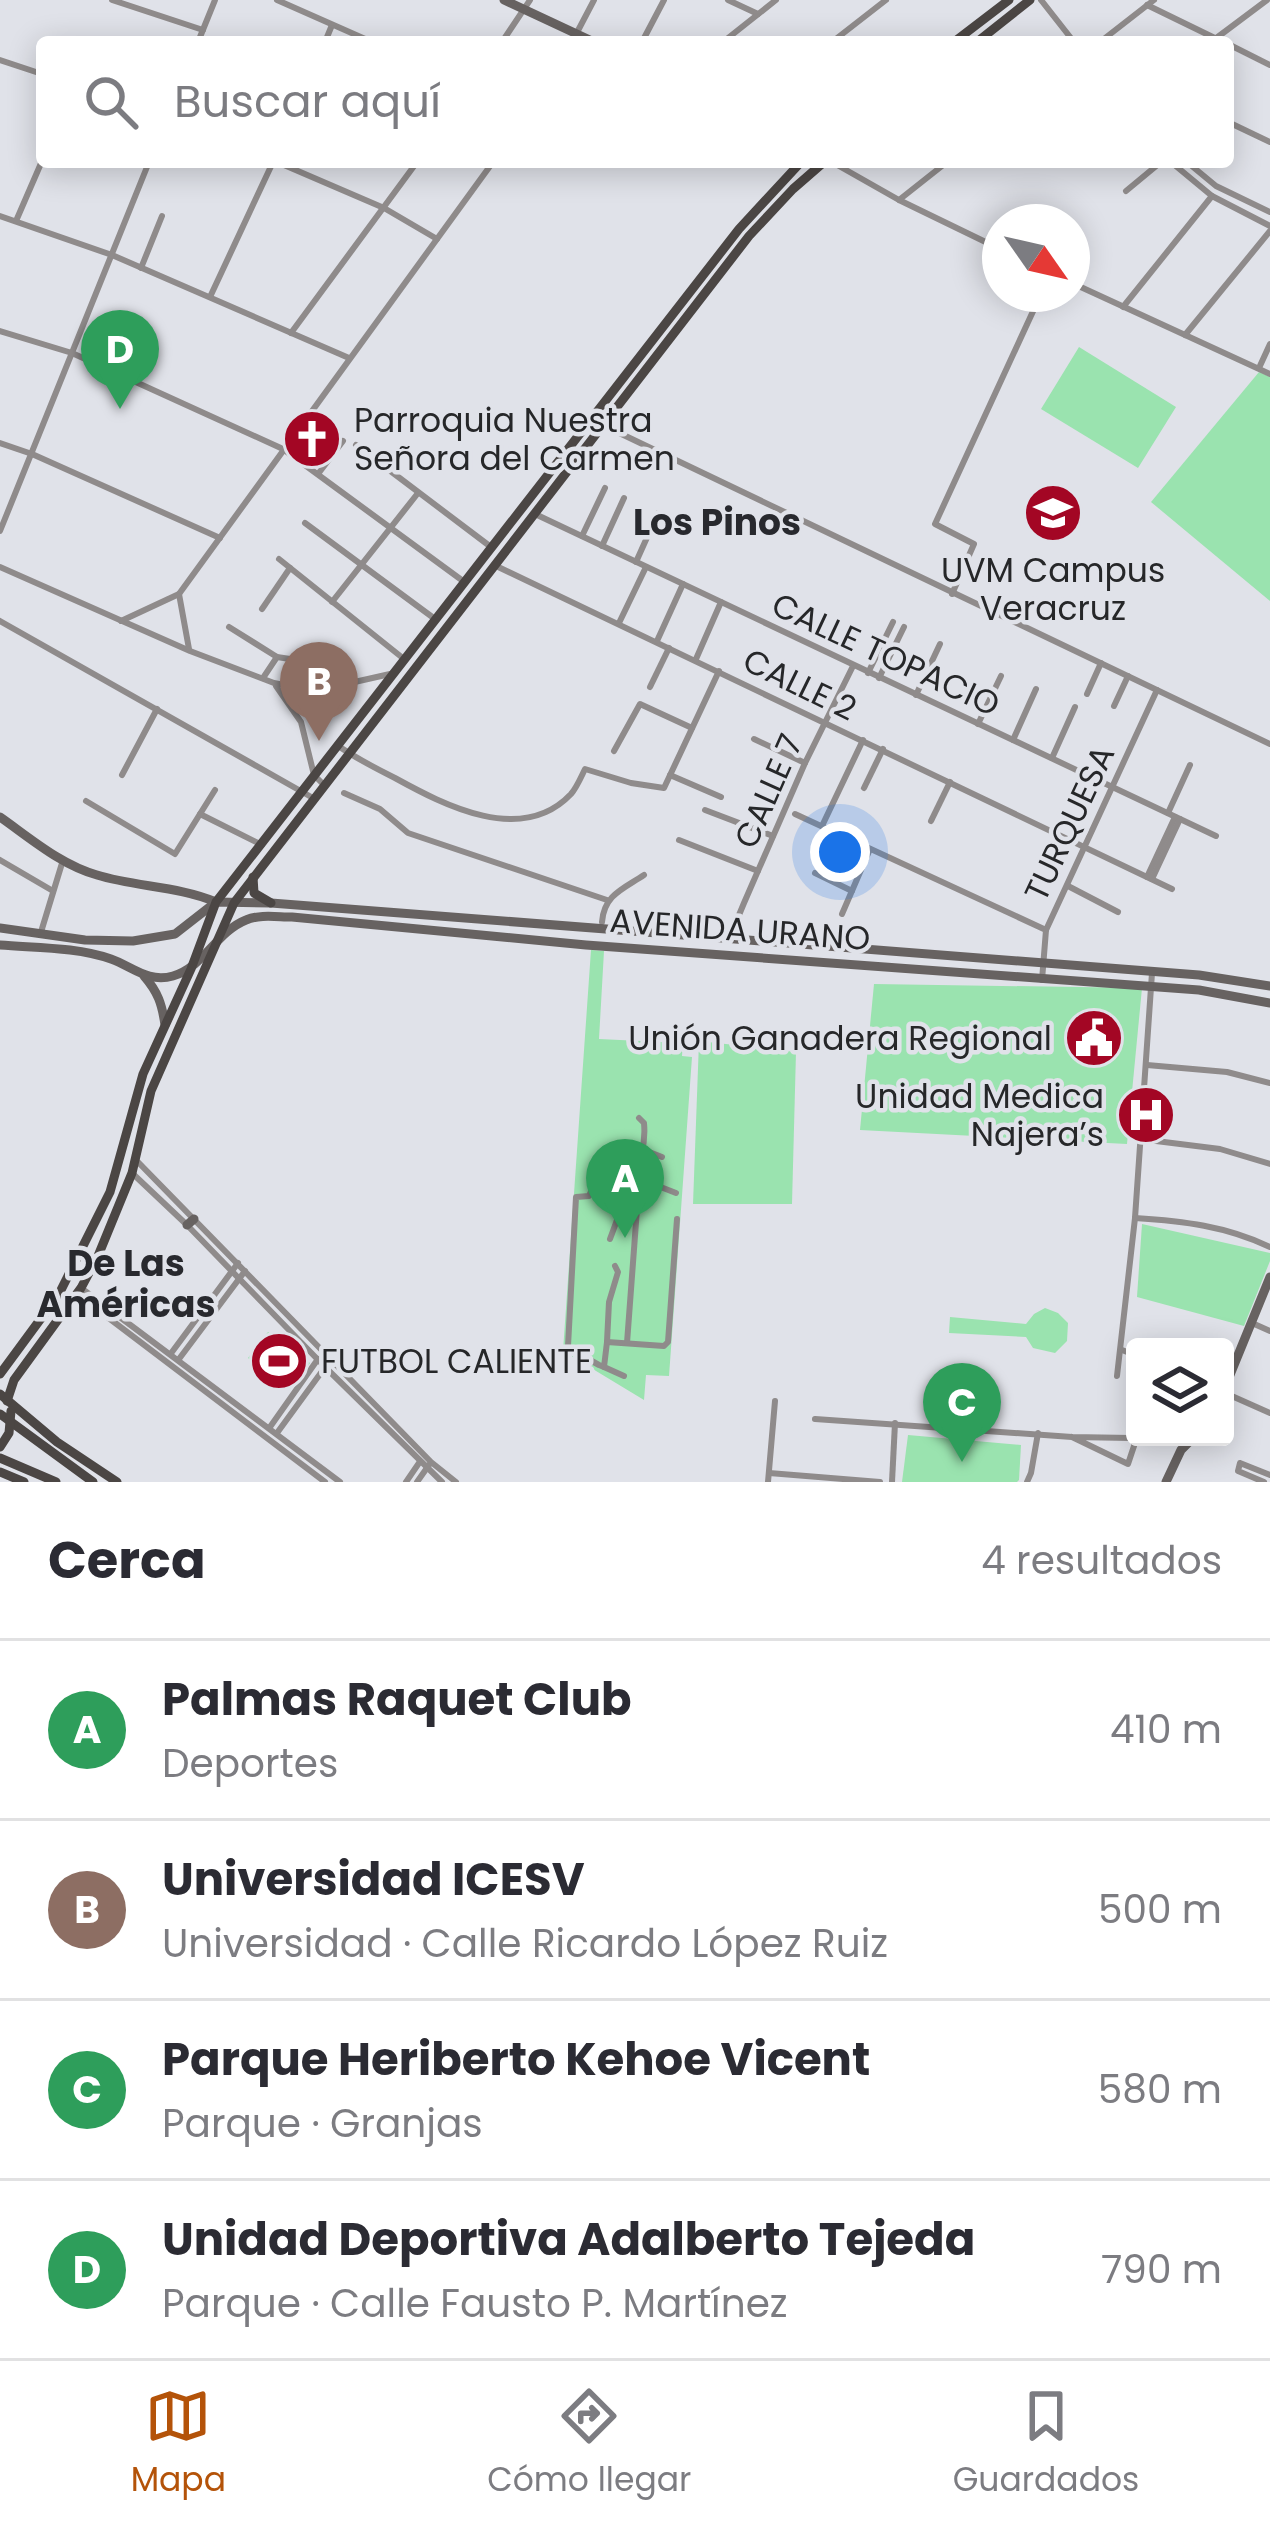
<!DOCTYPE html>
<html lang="es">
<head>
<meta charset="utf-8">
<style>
	body { margin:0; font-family:Poppins,sans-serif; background:#f2f2f3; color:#2b2b33 }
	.controls { position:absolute; right:36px; bottom:36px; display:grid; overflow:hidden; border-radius:12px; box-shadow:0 6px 30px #0003 }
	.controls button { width:108px; height:108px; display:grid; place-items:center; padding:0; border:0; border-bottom:3px solid #e1e1e2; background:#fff; color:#2b2b33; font:60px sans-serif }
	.compass { position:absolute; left:982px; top:204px; width:108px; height:108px; border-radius:50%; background:#fff; box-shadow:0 6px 30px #0003; rotate:124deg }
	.you { position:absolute; left:840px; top:852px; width:42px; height:42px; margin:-30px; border:9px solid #fff; border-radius:50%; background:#1a73e8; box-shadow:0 0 0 18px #1a73e833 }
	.badge { display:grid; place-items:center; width:78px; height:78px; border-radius:50%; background:#b45309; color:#fff; font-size:39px; font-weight:700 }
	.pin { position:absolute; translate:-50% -99px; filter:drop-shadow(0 3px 6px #0008) }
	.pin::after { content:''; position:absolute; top:63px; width:42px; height:36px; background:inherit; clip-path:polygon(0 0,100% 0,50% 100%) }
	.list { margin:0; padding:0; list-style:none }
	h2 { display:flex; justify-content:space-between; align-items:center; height:156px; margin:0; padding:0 48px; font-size:51px }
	h2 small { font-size:39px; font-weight:400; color:#7c7c81 }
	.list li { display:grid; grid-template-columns:78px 1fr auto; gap:36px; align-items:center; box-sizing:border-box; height:180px; padding:0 48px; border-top:3px solid #e1e1e2 }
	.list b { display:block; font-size:45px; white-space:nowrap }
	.list p { margin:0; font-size:39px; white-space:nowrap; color:#7c7c81 }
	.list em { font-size:39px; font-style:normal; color:#7c7c81 }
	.icon { flex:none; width:66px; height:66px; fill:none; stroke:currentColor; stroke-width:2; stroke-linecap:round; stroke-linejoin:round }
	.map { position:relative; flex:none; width:1270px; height:1482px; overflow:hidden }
	.search { position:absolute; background:#fff; box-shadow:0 6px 30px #0003; left:36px; right:36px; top:36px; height:132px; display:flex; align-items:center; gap:30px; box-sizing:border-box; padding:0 42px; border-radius:12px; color:#7c7c81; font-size:45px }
	.sheet { height:876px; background:#fff }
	nav { display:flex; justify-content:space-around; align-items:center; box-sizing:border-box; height:168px; border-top:3px solid #e1e1e2; background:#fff; font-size:33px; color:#7c7c81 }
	nav a { display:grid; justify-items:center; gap:6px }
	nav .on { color:#b45309 }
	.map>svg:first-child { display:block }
	.green { fill:#9ae3af }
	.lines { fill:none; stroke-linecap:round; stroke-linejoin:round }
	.street { stroke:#8f8b8b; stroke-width:6 }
	.secondary { stroke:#676261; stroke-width:9 }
	.primary { stroke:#4b4644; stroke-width:9 }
	.primary-bridge { stroke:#4b4644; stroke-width:9 }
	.labels { text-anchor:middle; stroke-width:9; stroke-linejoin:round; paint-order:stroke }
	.poi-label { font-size:33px; fill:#262729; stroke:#e0e2e9; text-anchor:start }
	.street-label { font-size:33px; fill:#262729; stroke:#e0e2e9 }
	.neighbourhood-label { font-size:36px; font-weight:bold; fill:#28292e; stroke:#e0e2e9 }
</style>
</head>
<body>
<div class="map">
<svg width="1270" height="1482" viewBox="0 0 1270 1482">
	<rect width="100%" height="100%" fill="#e0e2e9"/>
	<g class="green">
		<polygon points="1079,347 1176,407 1138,468 1041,409"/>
		<polygon points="1259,372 1270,377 1270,601 1151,502"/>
		<polygon points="591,950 604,951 599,1039 683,1043 682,1056 692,1057 669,1376 646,1375 644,1400 563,1351"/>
		<polygon points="874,984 1142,988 1127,1144 860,1130"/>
		<polygon points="699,1041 796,1052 792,1204 693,1204"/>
		<polygon points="1142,1224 1270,1253 1270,1261 1244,1326 1137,1297"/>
		<polygon points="1045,1308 1058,1313 1068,1323 1067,1341 1055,1353 1033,1348 1026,1337 949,1333 950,1317 1026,1324 1034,1314"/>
		<polygon points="268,1332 310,1363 290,1389 248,1358"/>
		<polygon points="908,1435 1021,1445 1019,1480 1017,1482 902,1482"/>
	</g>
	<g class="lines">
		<g class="street">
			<polyline points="112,0 203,30"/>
			<polyline points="277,0 372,42"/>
			<polyline points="728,0 758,14"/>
			<polyline points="1041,0 1074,42"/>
			<polyline points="1147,5 1223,42"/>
			<polyline points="198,42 215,0"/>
			<polyline points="325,42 332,25"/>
			<polyline points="502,42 530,0"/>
			<polyline points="572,42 594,0"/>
			<polyline points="642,42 664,0"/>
			<polyline points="723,42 776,0"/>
			<polyline points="832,42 886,0"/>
			<polyline points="1100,42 1154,0"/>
			<polyline points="1211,42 1267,0"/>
			<polyline points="1228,44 1270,65"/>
			<polyline points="0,60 42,74"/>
			<polyline points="1228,122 1270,142"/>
			<polyline points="277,162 384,208 437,239"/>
			<polyline points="832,162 899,200 1000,249"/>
			<polyline points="1171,162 1212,196 1270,226"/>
			<polyline points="1187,162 1216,186 1270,212"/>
			<polyline points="1126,191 1161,162"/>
			<polyline points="899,200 947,162"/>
			<polyline points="0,216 112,255 349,358"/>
			<polyline points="16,221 42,161"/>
			<polyline points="141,268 162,216"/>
			<polyline points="1072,283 1270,374"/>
			<polyline points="210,297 273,162"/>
			<polyline points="1123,307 1212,196"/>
			<polyline points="0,331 72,353 283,449 463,581"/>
			<polyline points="291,333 417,162"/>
			<polyline points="1185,335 1270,231"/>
			<polyline points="1259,368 1270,344"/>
			<polyline points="590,419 1270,744"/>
			<polyline points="0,443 32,454 220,538"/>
			<polyline points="356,445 491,547"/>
			<polyline points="318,474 343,441"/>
			<polyline points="535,514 1216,836"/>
			<polyline points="305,523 435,619"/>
			<polyline points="0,531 149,162"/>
			<polyline points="582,536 605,488"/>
			<polyline points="602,546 624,498"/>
			<polyline points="279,559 404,659"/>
			<polyline points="636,562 658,513"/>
			<polyline points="494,565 1172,889"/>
			<polyline points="0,567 190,651 274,683 298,688 328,688 390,674"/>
			<polyline points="179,594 189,649"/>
			<polyline points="952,594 974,544 935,524 1041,294"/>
			<polyline points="332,602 418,493"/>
			<polyline points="262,609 290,568"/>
			<polyline points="0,621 313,798"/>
			<polyline points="121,621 179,594 493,162"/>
			<polyline points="619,623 646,567"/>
			<polyline points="229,627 277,657 303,661"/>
			<polyline points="657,641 683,584"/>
			<polyline points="696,659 721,602"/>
			<polyline points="868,673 893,622"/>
			<polyline points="263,678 277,657"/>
			<polyline points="879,678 904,627"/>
			<polyline points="276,686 301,722 314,775 324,785"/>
			<polyline points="650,687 669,648"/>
			<polyline points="1087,694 1101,663"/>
			<polyline points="916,695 940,644"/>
			<polyline points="1114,706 1128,676"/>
			<polyline points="978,724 1001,676"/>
			<polyline points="754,739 805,763"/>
			<polyline points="1013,740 1036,689"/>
			<path d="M337 745C355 758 375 768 395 778 444 805 522 846 571 794 577 787 581 777 585 769L631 783 664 788 719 671"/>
			<polyline points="614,751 640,704 692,728"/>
			<polyline points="1052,758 1075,707"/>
			<polyline points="122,775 157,709"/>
			<polyline points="670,775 721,797"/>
			<polyline points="864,788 883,749"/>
			<polyline points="344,793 380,809 408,833 607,900"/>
			<polyline points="86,801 175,854 215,790"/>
			<polyline points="705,810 773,836"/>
			<polyline points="1168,813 1190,765"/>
			<polyline points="200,814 262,845"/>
			<polyline points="795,814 1046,930"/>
			<polyline points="931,821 950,782"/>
			<polyline points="822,826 863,740"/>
			<polyline points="679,840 758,871"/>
			<polyline points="0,860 53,891"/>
			<polyline points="815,873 852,891"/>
			<polyline points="1147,877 1175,817"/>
			<polyline points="1152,879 1180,819"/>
			<polyline points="1068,886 1118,912"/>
			<polyline points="842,914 870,849"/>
			<path d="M602 922C604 895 623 889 644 875"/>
			<polyline points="41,932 63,860"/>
			<polyline points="737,940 739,915 744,903 805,763 853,666"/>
			<polyline points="1042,980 1046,930 1157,690"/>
			<polyline points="1147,1065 1227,1072 1270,1083"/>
			<polyline points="1140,1139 1220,1149 1270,1164"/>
			<polyline points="644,1150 662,1157"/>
			<polyline points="136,1160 431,1462 456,1482"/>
			<polyline points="132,1173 187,1225 325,1367 442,1482"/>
			<polyline points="635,1177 676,1193"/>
			<polyline points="626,1194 615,1180 597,1178 589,1196 576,1197 568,1346 570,1349 599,1365 604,1367 607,1342 664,1346 668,1342 677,1219"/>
			<path d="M1135 1218C1183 1221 1226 1226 1270 1247"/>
			<polyline points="610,1239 624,1201"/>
			<polyline points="81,1288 340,1482"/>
			<polyline points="77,1294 325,1482"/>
			<polyline points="1252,1323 1270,1331"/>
			<polyline points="607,1342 609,1302 618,1272 615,1266"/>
			<path d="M627 1343 637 1209 635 1206 624 1201C633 1174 647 1154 644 1123L639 1118"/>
			<polyline points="1122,1350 1135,1355"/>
			<polyline points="172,1352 238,1263"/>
			<polyline points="179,1359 245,1271"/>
			<polyline points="604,1367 624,1376"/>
			<polyline points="1117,1376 1135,1218 1152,973"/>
			<polyline points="1225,1393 1270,1413"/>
			<polyline points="815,1419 1072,1437 1131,1438 1135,1443 1128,1464 1072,1437"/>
			<polyline points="270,1427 318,1359"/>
			<polyline points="277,1433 331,1359"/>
			<polyline points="769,1473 880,1482"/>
			<polyline points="406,1482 419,1463"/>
			<polyline points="417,1482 429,1465"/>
			<polyline points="768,1482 775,1401"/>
			<polyline points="892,1482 895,1423"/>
			<polyline points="1027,1482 1031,1473 1038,1433"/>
			<polyline points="1264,1482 1238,1471 1240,1463 1270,1475"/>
		</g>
		<g class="secondary">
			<polyline points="504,0 594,42"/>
			<path d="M0 817C30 838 61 865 97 875 136 887 178 886 216 902"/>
			<polyline points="0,928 85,940 133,941 175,934 216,902 271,903 1199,975 1270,986"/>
			<path d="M0 945C37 948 77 947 111 959 133 967 148 983 173 976 204 967 216 932 246 920 260 914 277 917 292 917L586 945 1199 990 1270 1003"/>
			<path d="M144 976C158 992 162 1004 165 1025"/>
			<polyline points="187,1225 194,1219"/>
			<polyline points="1225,1387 1270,1277"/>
			<polyline points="1166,1482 1181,1450 1194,1437"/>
		</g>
		<g class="primary">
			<polyline points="954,42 1009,0"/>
			<polyline points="977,42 1030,0"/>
			<polyline points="253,877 254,893 271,903"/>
			<polyline points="0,1374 59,1294 110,1192 143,1074 191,969 216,902 739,229 801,162"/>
			<polyline points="0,1394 57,1442 117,1482"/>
			<polyline points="7,1401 14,1380 81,1288 98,1256 132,1173 151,1091 234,903 749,236 793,189 824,162"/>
			<polyline points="0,1414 93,1482"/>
			<polyline points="0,1458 56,1482"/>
			<polyline points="0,1472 24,1482"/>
		</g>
		<polyline class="primary-bridge" points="0,1447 9,1433 11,1411"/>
	</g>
	<defs>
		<g id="church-disc" transform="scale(3)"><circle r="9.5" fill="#a30624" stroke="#e0e2e9"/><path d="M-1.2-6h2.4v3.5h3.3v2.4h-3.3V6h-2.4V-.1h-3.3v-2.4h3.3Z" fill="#fff"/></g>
		<g id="university-disc" transform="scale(3)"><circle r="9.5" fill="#a30624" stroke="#e0e2e9"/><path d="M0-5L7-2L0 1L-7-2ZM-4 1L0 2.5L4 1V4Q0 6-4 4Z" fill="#fff"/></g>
		<g id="civic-disc" transform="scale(3)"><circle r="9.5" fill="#a30624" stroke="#e0e2e9"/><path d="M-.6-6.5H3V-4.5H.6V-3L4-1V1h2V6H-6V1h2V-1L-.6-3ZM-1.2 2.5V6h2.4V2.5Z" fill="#fff"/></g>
		<g id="hospital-disc" transform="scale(3)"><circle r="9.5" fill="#a30624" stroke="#e0e2e9"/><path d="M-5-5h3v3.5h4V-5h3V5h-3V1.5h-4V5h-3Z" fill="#fff"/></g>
		<g id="stadium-disc" transform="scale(3)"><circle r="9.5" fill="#a30624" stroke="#e0e2e9"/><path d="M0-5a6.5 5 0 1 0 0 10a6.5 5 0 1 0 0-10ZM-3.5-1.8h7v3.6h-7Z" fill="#fff"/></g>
	</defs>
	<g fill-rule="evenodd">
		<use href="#church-disc" x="312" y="439"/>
		<use href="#university-disc" x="1053" y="513"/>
		<use href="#civic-disc" x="1094" y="1038"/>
		<use href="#hospital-disc" x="1146" y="1115"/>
		<use href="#stadium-disc" x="279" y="1361"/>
	</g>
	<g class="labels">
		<g class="poi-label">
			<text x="354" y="432">Parroquia Nuestra<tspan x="354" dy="38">Señora del Carmen</tspan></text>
			<text x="1053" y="582" text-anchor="middle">UVM Campus<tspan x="1053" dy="38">Veracruz</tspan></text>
			<text x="1052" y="1050" text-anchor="end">Unión Ganadera Regional</text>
			<text x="1104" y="1108" text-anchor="end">Unidad Medica<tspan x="1104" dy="38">Najera’s</tspan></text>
			<text x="321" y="1373">FUTBOL CALIENTE</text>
		</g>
		<g class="street-label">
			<text transform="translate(886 654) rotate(25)" y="12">CALLE TOPACIO</text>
			<text transform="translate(800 684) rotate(26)" y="12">CALLE 2</text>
			<text transform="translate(768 791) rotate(-66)" y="12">CALLE 7</text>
			<text transform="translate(1069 823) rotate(-65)" y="12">TURQUESA</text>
			<text transform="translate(740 929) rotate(4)" y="12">AVENIDA URANO</text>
		</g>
		<g class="neighbourhood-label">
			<text x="717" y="535">Los Pinos</text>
			<text x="126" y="1276">De Las<tspan x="126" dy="41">Américas</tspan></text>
		</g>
	</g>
</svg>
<div class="controls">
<button><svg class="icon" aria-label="layers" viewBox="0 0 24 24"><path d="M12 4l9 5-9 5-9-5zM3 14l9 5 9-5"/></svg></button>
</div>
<svg class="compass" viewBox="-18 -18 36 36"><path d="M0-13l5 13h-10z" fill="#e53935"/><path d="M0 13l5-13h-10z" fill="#7c7c81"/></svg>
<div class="you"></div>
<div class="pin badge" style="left:625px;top:1238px;background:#2e9e5b">A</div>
<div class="pin badge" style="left:319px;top:741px;background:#8d6e63">B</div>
<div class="pin badge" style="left:962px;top:1462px;background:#2e9e5b">C</div>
<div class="pin badge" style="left:120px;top:409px;background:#2e9e5b">D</div>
<div class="search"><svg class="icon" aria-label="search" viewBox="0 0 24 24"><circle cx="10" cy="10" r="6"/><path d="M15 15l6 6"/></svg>Buscar aquí</div>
</div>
<section class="sheet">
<h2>Cerca<small>4 resultados</small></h2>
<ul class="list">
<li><span class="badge" style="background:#2e9e5b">A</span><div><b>Palmas Raquet Club</b><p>Deportes</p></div><em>410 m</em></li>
<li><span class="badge" style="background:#8d6e63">B</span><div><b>Universidad ICESV</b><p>Universidad · Calle Ricardo López Ruiz</p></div><em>500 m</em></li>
<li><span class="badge" style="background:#2e9e5b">C</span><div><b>Parque Heriberto Kehoe Vicent</b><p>Parque · Granjas</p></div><em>580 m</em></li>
<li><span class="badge" style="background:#2e9e5b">D</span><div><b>Unidad Deportiva Adalberto Tejeda</b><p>Parque · Calle Fausto P. Martínez</p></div><em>790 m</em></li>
</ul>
</section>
<nav>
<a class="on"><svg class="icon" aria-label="map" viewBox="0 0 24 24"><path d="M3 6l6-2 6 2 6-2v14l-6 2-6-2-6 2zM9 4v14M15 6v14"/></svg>Mapa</a>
<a><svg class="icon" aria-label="directions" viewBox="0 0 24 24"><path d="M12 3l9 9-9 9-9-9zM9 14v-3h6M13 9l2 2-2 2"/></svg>Cómo llegar</a>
<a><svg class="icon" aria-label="saved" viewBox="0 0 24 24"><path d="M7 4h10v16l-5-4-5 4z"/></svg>Guardados</a>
</nav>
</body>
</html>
